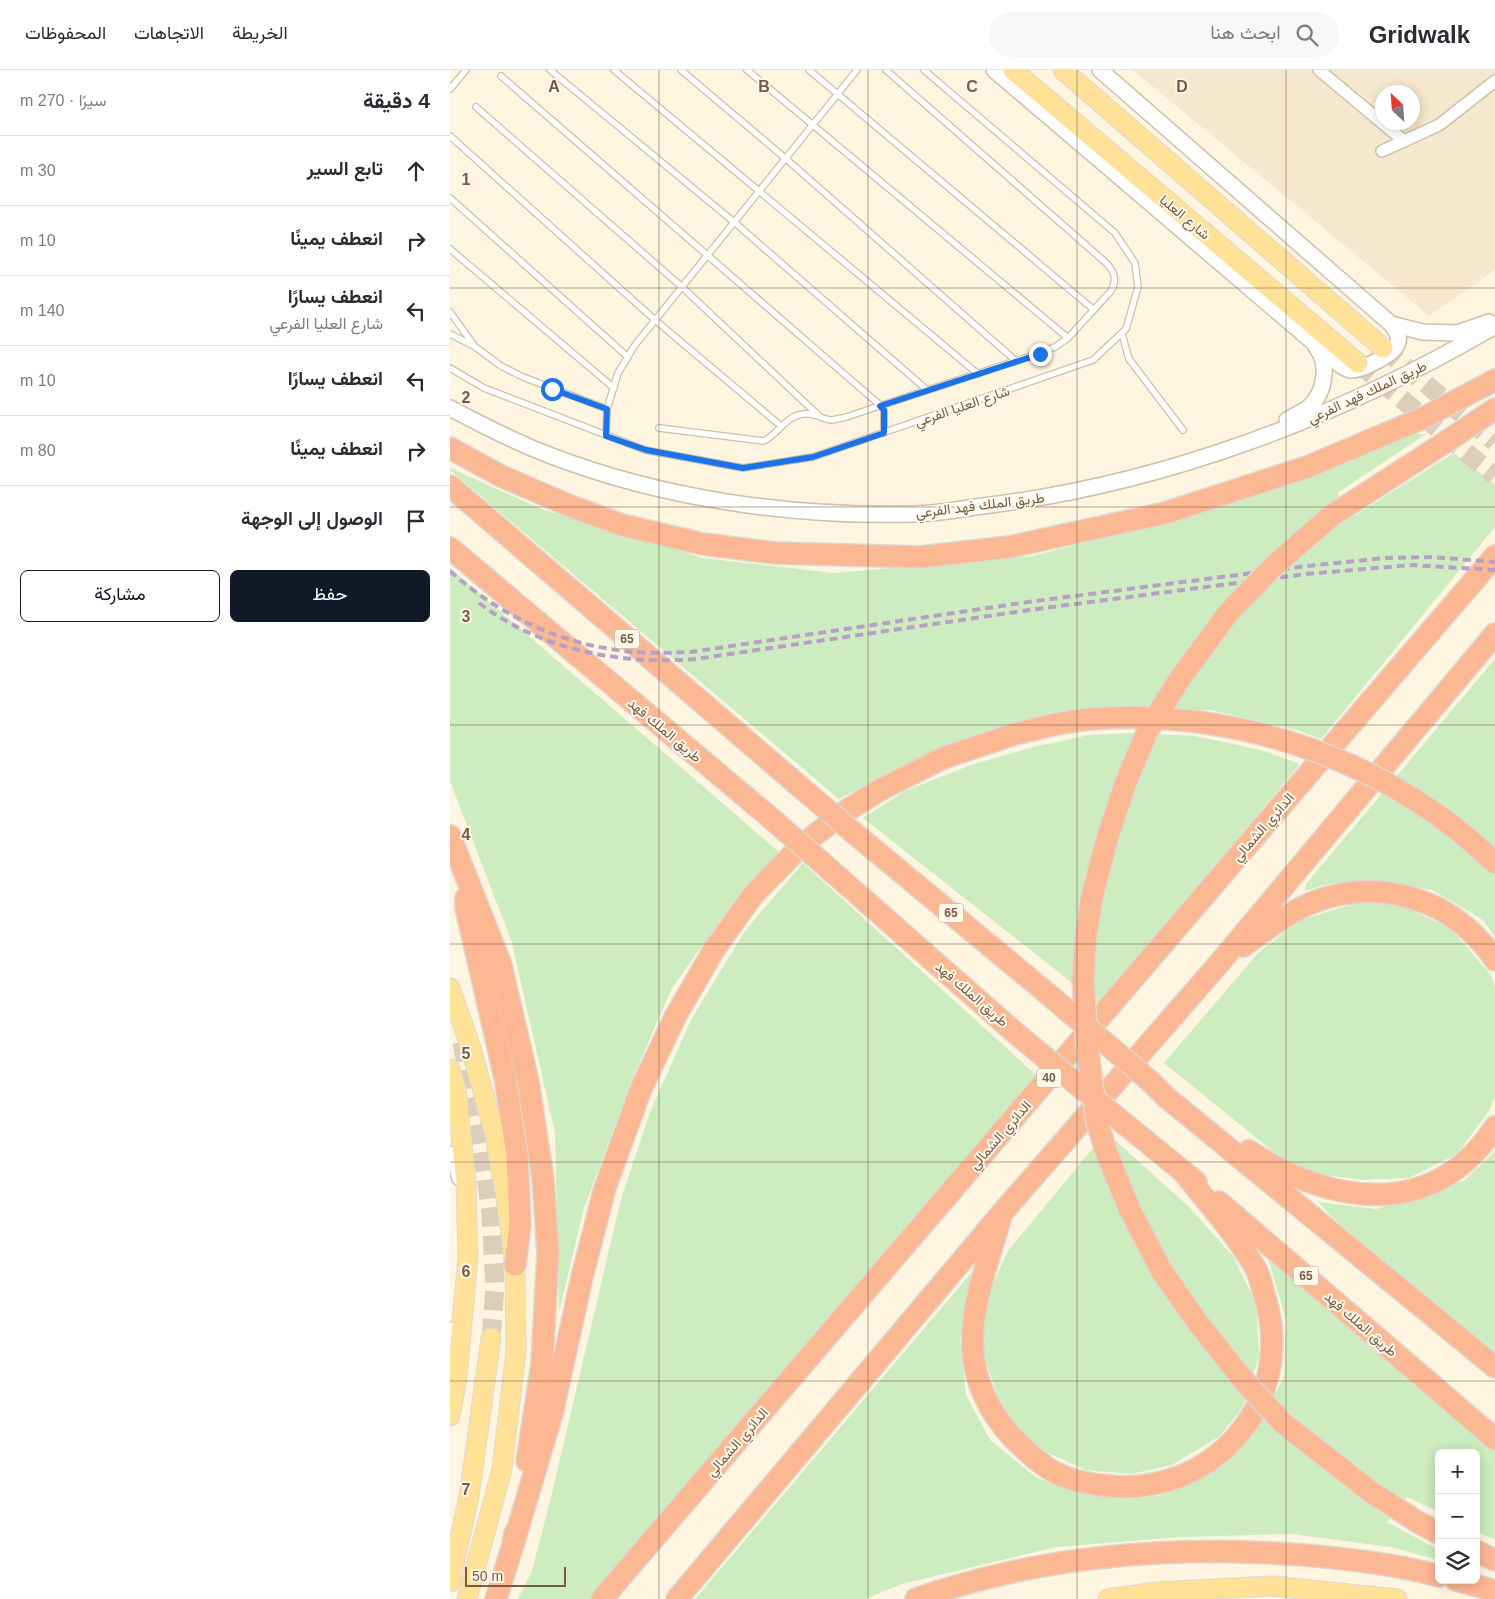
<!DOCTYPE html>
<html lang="ar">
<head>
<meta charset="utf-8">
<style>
	body { margin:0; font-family:Arial,Vazirmatn,sans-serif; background:#f7f7f7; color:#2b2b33; direction:rtl }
	.controls { position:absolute; right:15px; bottom:15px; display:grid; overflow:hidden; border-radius:8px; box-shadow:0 2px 12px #0003 }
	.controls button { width:45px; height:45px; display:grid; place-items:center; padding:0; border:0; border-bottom:1px solid #e1e1e2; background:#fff; color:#2b2b33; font:25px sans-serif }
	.compass { position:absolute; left:925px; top:15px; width:45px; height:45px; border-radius:50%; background:#fff; box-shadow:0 2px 12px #0003; rotate:335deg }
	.scale { position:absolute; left:15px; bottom:12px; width:101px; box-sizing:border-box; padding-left:5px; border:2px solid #775b46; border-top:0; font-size:14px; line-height:18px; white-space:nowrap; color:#775b46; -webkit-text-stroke:4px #fff8e9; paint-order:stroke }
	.stop { position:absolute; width:15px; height:15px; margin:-11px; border:4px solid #1a73e8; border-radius:50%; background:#fff }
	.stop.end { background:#1a73e8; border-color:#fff; box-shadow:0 1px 5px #0008 }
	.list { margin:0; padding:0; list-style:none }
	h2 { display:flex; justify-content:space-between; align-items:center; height:65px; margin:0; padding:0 20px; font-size:21px }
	h2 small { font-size:16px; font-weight:400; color:#7c7c81 }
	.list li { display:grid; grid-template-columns:32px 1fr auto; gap:15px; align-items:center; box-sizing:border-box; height:70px; padding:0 20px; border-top:1px solid #e1e1e2 }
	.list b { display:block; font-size:19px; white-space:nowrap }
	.list p { margin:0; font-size:16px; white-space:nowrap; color:#7c7c81 }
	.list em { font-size:16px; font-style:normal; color:#7c7c81 }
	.actions { display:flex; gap:10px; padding:15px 20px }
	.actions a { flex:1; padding:11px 0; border:1px solid #111827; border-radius:8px; text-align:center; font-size:18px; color:#111827 }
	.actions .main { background:#111827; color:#fff }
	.icon { flex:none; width:28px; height:28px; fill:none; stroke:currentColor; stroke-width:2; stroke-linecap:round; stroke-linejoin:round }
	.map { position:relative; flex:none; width:1045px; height:1529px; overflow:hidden; direction:ltr }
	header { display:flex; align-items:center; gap:30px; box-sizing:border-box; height:70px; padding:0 25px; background:#fff; border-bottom:1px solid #e1e1e2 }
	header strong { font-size:24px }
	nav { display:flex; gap:28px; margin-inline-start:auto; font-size:18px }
	.search { width:350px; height:45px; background:#f7f7f7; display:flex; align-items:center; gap:12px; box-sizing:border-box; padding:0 18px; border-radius:28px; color:#7c7c81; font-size:19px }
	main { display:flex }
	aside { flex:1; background:#fff }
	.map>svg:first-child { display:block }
	.residential { fill:#f6e7cf; fill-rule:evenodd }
	.green { fill:#cdecbf }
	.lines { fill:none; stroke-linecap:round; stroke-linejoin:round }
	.primary-tunnel { stroke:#dcceba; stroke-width:19; stroke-dasharray:19 9; stroke-linecap:butt }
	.service-casing { stroke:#d1bfaa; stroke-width:8 }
	.minor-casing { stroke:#d1bfaa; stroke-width:14 }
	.tertiary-casing { stroke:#d1bfaa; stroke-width:18 }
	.primary-casing { stroke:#ded8d3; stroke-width:21 }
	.motorway-casing { stroke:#ded8d3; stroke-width:24 }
	.service { stroke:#fff; stroke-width:5.5 }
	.minor { stroke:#fff; stroke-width:11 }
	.tertiary { stroke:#fff; stroke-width:15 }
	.primary { stroke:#ffe197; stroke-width:19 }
	.motorway { stroke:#fcb793; stroke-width:21 }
	.rail { stroke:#b89fc7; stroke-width:4; stroke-dasharray:8 5; stroke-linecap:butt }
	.motorway-bridge-casing { stroke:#ded8d3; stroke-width:24; stroke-linecap:butt }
	.motorway-bridge { stroke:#fcb793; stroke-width:21 }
	.route { stroke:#1a73e8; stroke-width:6 }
	.grid { fill:none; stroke:#775b46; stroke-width:1; stroke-opacity:0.55 }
	.labels { text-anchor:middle; stroke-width:4; stroke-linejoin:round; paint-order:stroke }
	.shield { fill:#fff8e9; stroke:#a08a77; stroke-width:1 }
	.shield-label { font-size:12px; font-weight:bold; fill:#775b46 }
	.street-label { font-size:14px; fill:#775b46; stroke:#fff8e9 }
	.grid-label { font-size:16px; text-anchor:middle; font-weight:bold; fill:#775b46; stroke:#fff8e9; stroke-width:4; stroke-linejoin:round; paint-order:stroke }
</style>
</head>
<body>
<header>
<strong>Gridwalk</strong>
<div class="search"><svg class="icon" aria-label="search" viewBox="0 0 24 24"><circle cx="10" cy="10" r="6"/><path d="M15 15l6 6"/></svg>ابحث هنا</div>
<nav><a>الخريطة</a><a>الاتجاهات</a><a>المحفوظات</a></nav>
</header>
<main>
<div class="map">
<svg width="1045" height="1529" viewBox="0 0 1045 1529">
	<rect width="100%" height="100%" fill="#fef5e1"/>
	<path class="residential" d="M683 0H1045V200L979 246ZM932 22H962V52H932Z"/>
	<g class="green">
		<polygon points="962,364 976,364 887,423 904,446 1004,383 1045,414 1045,457 871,669 847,660 761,640 598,646 522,665 459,693 389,729 0,400 0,398 92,439 253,488 384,503 582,486 736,447"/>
		<polygon points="0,498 329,782 286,828 222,918 181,1012 134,1138 109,1242 105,1063 62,873 0,711"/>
		<polygon points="1045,589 1045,867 1033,850 982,820 922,810 874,815 855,821 856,814"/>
		<polygon points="684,663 745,666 811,680 850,694 649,934 413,748 455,721 521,695 583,677 639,665"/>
		<polygon points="353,793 586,1005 143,1529 68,1529 82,1501 103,1419 171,1129 200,1042 242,948 295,861"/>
		<polygon points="907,833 948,834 1000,858 1041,905 1045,917 1045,1027 1039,1041 1007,1084 959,1108 913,1110 867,1104 830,1087 714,993 809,882 850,850"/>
		<polygon points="656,1062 739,1137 783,1186 806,1233 809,1286 795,1331 790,1341 770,1366 722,1395 681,1404 635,1400 586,1377 554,1345 533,1283 534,1233 558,1181"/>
		<polygon points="1045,1081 1045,1284 896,1161 868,1132 926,1139 968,1128 1015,1110"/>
		<polygon points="818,1188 1045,1379 1045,1470 1026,1461 1026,1383 989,1383 989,1442 957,1427 937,1452 989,1480 989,1490 940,1477 842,1464 733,1467 606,1477 452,1514 415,1529 245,1529 532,1190 510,1267 516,1325 540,1370 587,1408 641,1426 709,1426 769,1394 810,1353 834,1307 836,1250"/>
	</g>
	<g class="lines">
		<g class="primary-tunnel">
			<polyline points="933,278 1045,372"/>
			<polyline points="908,293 1045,406"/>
			<polyline points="12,972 32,1077 41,1144 45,1217 41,1268"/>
		</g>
		<g class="service-casing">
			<g id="service">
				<polyline points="100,0 284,152 477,320"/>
				<polyline points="164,0 528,304"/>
				<polyline points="231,0 335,88 566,291"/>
				<polyline points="297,0 618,268"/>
				<polyline points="359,0 644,240"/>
				<polyline points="51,6 431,336 434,340 434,363"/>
				<polyline points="0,19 16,0"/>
				<polyline points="26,37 232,217 368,345"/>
				<polyline points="0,66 205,250 331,356"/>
				<polyline points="0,128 178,287"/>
				<polyline points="0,179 164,318"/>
				<polyline points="0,242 23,274"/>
				<polyline points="0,264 24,276 51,296 73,307 157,339"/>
				<polyline points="672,264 679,289 733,360"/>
				<polyline points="0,298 34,318 195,380 293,398 363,387 643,290 676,259 688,217 685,193 665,163 474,0"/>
				<path d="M209 358 314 371C328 364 336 346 353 344 363 342 371 349 381 350 385 350 389 348 393 348L590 283 605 277 618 268 661 221C668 209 664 200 654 191L436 0"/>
				<polyline points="156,365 157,339 168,303 185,275 407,0"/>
			</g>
		</g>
		<g class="minor-casing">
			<g id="minor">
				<polyline points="869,0 954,71"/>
				<polyline points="932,81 989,55 1045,11"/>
				<polyline points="0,1082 8,1109"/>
				<polyline points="0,1258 4,1278"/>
			</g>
		</g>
		<g class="tertiary-casing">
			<g id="tertiary">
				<path d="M544 0 890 295C893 297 897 300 901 300 912 300 946 284 948 272 950 265 945 259 941 254L650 0"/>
				<polyline points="941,254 973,262 1007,263 1039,252"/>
				<path d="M0 338C32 355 65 372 99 385 213 429 341 447 462 444 486 444 510 439 533 436 714 414 888 348 1045 256"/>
				<path d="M837 350C844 346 852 342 858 338 875 324 880 293 866 277"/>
			</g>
		</g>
		<g class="primary-casing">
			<g id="primary">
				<polyline points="563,0 908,293"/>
				<polyline points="613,0 933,278"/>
				<polyline points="0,918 21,978 45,1065 56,1128 65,1195 66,1282 52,1399 17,1529"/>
				<polyline points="0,999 6,1019 16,1111 18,1188 7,1308 0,1346"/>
				<polyline points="0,1512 19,1427 41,1268"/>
				<polyline points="658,1529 706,1522 823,1516 947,1529"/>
			</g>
		</g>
		<g class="motorway-casing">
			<g id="motorway">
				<polyline points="991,375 1045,339"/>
				<polyline points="0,378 51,406 118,435 172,455 253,474 325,483 470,487 559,477 715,443 857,397 973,348 1045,310"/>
				<polyline points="0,416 355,721"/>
				<polyline points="0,478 323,750"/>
				<polyline points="404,763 598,924"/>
				<polyline points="0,766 50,892 78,1011 93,1109 98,1182 92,1294 77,1391"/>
				<polyline points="370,791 562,960"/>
				<polyline points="16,828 16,838 55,1008 67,1084 70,1155 65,1195"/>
				<path d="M793 876C815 861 838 842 864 832 922 809 989 825 1031 872 1036 878 1041 883 1045 890"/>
				<polyline points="701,1012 716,1027 1045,1297"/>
				<polyline points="665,1046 746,1112"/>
				<path d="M799 1081C881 1135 983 1151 1045 1057"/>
				<polyline points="769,1132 1045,1369"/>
				<path d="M550 1150C538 1192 520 1236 523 1280 525 1314 540 1343 563 1368 574 1379 586 1390 599 1399 616 1410 638 1414 659 1416 763 1426 845 1333 816 1231 813 1222 811 1210 807 1201 788 1166 759 1134 734 1103"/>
				<polyline points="971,1454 989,1463"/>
				<polyline points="63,1475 102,1344 132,1207 155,1118 191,1019 225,947 265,878 303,825 351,776 393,743 428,721 493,688 565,664 602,655"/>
				<polyline points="1026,1481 1045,1490"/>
				<polyline points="1006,1510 1045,1521"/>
				<polyline points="46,1529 63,1475 65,1463"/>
				<polyline points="152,1529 1045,486"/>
				<polyline points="227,1529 552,1143 772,890 1045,564"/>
				<path d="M466 1529C591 1485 722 1475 854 1485 899 1489 945 1494 989 1506"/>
			</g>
		</g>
		<use href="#service" class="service"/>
		<use href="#minor" class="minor"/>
		<use href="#tertiary" class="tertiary"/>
		<use href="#primary" class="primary"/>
		<use href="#motorway" class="motorway"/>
		<g class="rail">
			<path d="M0 501C47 543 105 572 168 580 192 584 217 583 241 582L578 532 857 496 935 488 982 487 1045 492"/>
			<path d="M29 533C91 580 169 595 246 589L579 540 856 504 962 495 1045 500"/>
		</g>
		<g class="motorway-bridge-casing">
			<g id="motorway-bridge">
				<path d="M602 655C615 653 627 650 640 649 787 638 939 690 1045 793"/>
				<polyline points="355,721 404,763"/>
				<polyline points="323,750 370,791"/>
				<polyline points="598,924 701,1012"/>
				<polyline points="562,960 665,1046"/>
				<polyline points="971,1454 921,1422 833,1353 795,1312 748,1253 711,1200 680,1140 657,1084 647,1052 637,975 633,908 636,865 642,827 657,769 676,712 698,660 729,610 779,542 825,495 881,446 991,375"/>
			</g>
		</g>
		<use href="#motorway-bridge" class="motorway-bridge"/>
	</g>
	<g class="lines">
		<polyline class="route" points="102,319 157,339 156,366 196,380 293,398 363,387 434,363 434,340 430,336 590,284"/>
	</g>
	<path class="grid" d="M209 0V1529M418 0V1529M627 0V1529M836 0V1529M0 218H1045M0 437H1045M0 655H1045M0 874H1045M0 1092H1045M0 1311H1045"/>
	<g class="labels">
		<g class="shield">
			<rect x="164.5" y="559.5" width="25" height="19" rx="4"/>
			<rect x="488.5" y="833.5" width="25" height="19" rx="4"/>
			<rect x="586.5" y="998.5" width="25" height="19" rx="4"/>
			<rect x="843.5" y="1196.5" width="25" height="19" rx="4"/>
		</g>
		<g class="shield-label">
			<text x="177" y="573">65</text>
			<text x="501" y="847">65</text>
			<text x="599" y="1012">40</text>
			<text x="856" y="1210">65</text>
		</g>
		<g class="street-label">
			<text transform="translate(735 147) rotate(40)" y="5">شارع العليا</text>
			<text transform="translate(917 322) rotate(-25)" y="5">طريق الملك فهد الفرعي</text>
			<text transform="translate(512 336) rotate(-19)" y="5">شارع العليا الفرعي</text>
			<text transform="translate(530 435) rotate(-7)" y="5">طريق الملك فهد الفرعي</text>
			<text transform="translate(215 660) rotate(40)" y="5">طريق الملك فهد</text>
			<text transform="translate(813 757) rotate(-49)" y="5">الدائري الشمالي</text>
			<text transform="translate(522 924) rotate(41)" y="5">طريق الملك فهد</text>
			<text transform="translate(550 1065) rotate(-49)" y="5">الدائري الشمالي</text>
			<text transform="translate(911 1254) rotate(41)" y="5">طريق الملك فهد</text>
			<text transform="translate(287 1372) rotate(-49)" y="5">الدائري الشمالي</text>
		</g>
	</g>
	<g class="grid-label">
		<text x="104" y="22">A</text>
		<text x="314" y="22">B</text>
		<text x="522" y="22">C</text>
		<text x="732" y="22">D</text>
		<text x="16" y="115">1</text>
		<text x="16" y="333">2</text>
		<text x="16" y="552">3</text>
		<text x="16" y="770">4</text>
		<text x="16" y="989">5</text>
		<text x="16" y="1207">6</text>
		<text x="16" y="1425">7</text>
	</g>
</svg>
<div class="controls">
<button>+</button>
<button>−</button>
<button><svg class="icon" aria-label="layers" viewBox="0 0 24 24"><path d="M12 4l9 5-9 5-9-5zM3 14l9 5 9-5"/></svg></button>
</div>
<svg class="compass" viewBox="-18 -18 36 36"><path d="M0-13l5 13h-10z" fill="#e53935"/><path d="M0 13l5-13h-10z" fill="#7c7c81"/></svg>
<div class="scale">50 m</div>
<div class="stop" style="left:102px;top:319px"></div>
<div class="stop end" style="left:590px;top:284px"></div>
</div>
<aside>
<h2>4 دقيقة<small>سيرًا · 270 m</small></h2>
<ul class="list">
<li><svg class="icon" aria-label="ahead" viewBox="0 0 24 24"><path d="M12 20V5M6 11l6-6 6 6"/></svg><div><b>تابع السير</b></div><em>30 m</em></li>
<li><svg class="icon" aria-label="right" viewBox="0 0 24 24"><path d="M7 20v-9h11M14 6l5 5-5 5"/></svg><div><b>انعطف يمينًا</b></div><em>10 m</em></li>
<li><svg class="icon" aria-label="left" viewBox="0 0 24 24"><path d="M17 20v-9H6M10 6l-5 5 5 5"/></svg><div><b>انعطف يسارًا</b><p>شارع العليا الفرعي</p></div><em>140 m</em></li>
<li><svg class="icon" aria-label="left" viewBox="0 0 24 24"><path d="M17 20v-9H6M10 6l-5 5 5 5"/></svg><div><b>انعطف يسارًا</b></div><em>10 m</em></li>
<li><svg class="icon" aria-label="right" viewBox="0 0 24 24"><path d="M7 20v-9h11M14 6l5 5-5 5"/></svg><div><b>انعطف يمينًا</b></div><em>80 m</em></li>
<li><svg class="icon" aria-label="arrive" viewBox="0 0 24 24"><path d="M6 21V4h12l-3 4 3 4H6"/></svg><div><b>الوصول إلى الوجهة</b></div></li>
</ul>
<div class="actions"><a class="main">حفظ</a><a>مشاركة</a></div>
</aside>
</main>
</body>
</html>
